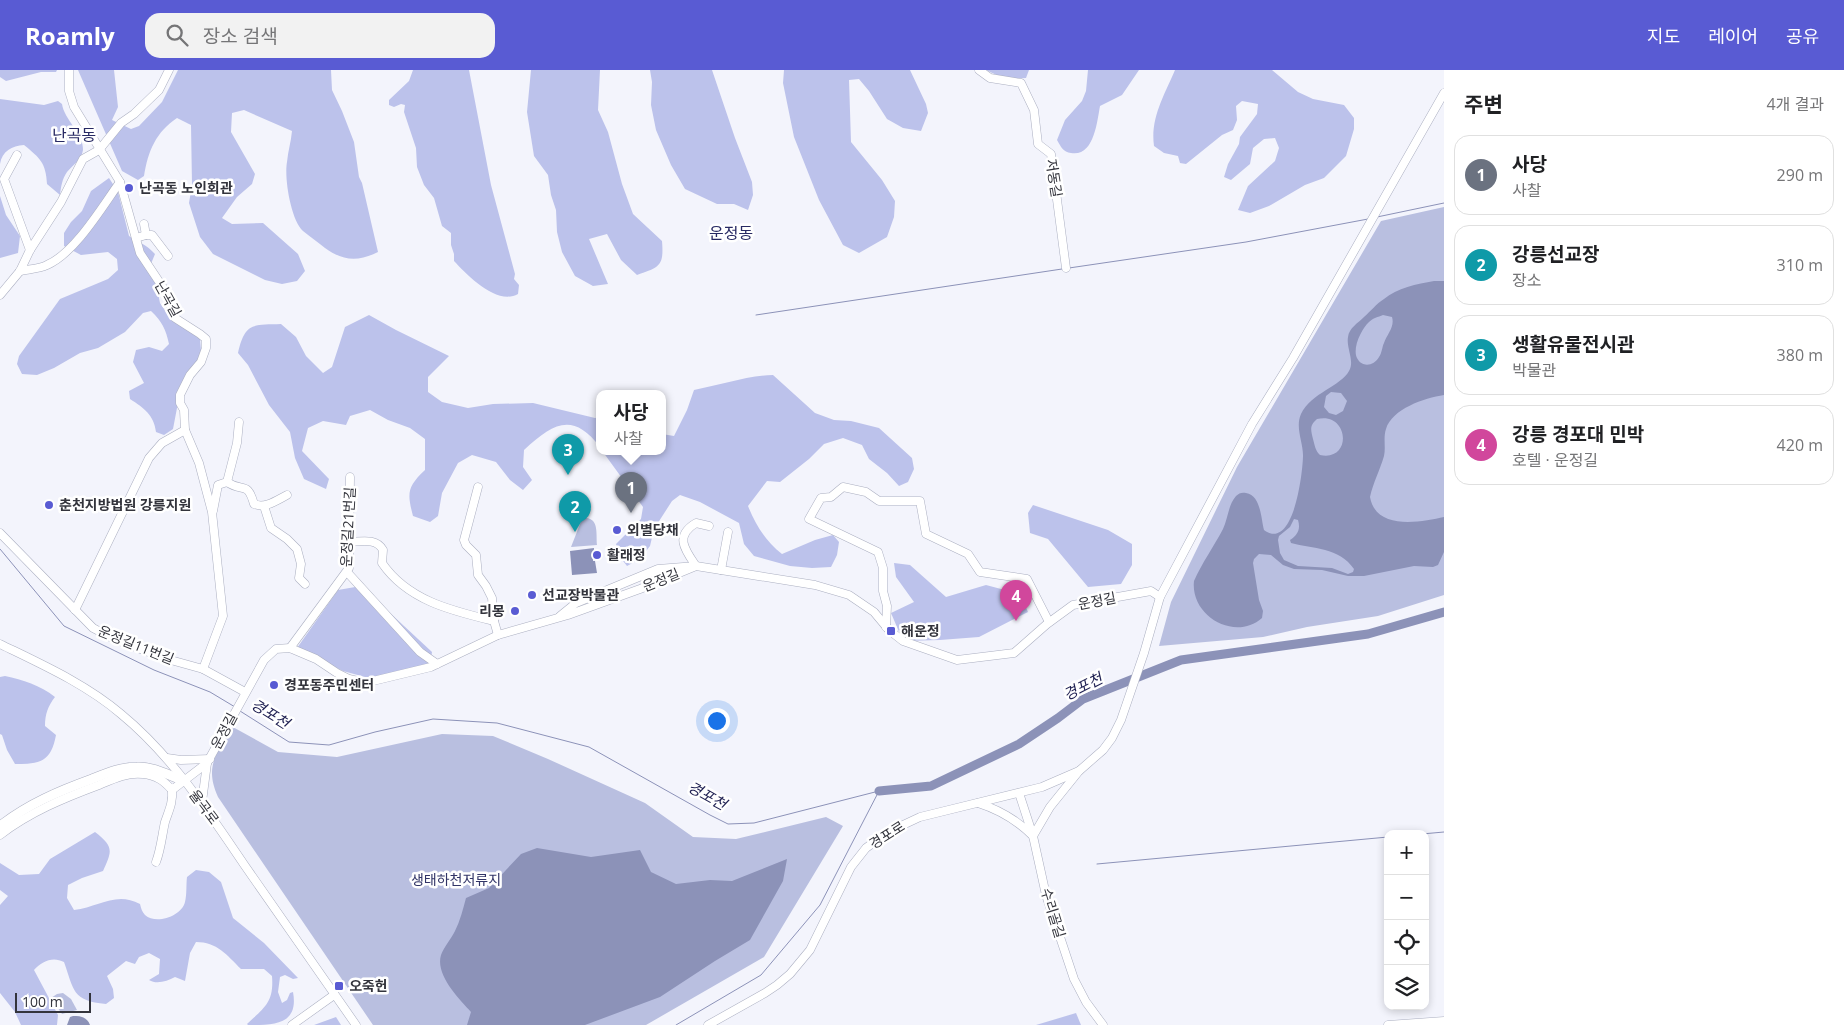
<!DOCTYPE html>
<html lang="ko">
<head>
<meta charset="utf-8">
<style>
	body { margin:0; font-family:"Open Sans","Noto Sans KR",sans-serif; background:#f2f2f2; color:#202124 }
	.controls { position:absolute; right:15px; bottom:15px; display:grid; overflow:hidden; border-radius:10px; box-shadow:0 2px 8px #0003 }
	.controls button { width:45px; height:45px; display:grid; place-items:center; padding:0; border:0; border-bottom:1px solid #e0e0e0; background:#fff; color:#202124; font:25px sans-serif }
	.scale { position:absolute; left:15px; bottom:12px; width:76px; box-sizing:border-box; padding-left:5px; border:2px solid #33343c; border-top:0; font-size:14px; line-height:18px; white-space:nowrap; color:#33343c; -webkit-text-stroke:4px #fff; paint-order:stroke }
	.you { position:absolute; left:716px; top:650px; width:18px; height:18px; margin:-12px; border:4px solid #fff; border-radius:50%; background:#1a73e8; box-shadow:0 0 0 8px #1a73e833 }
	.badge { display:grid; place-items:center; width:32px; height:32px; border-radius:50%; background:#595bd3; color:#fff; font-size:16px; font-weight:700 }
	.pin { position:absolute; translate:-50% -41px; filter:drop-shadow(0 1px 2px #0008) }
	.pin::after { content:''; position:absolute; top:26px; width:18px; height:15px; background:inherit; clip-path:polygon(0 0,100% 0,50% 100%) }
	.popup { position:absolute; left:596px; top:320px; width:70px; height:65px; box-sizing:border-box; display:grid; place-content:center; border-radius:10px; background:#fff; filter:drop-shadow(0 1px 4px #0005); font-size:16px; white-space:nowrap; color:#757577 }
	.popup b { font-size:19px; color:#202124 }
	.popup::after { content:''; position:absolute; left:50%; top:100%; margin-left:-10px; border:10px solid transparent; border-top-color:#fff }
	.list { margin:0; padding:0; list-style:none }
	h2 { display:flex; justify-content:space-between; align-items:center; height:65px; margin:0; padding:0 20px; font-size:21px }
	h2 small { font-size:16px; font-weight:400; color:#757577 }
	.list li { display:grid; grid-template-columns:32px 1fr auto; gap:15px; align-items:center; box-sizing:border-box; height:80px; margin:0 10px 10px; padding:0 10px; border:1px solid #e0e0e0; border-radius:15px }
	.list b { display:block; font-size:19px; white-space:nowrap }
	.list p { margin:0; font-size:16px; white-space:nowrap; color:#757577 }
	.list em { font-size:16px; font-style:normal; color:#757577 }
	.icon { flex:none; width:28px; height:28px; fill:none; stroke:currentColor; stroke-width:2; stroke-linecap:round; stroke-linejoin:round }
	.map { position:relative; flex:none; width:1444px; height:955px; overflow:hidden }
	header { display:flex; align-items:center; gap:30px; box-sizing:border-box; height:70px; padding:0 25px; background:#595bd3; color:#fff }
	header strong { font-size:24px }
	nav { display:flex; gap:28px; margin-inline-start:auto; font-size:18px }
	.search { width:350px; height:45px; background:#f2f2f2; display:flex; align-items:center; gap:12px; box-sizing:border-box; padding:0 18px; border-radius:15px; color:#757577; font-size:19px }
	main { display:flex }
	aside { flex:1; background:#fff }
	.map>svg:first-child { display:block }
	.green { fill:#b9bfe0 }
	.forest { fill:#bcc2eb }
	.water { fill:#8c92b8; fill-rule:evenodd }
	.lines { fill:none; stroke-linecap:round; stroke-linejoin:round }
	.stream { stroke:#8c92b8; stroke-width:1 }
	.river { stroke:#8c92b8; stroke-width:9 }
	.minor-casing { stroke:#abafc1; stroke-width:9 }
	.major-casing { stroke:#abafc1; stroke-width:10 }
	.minor { stroke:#fff; stroke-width:8 }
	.major { stroke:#fff; stroke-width:9 }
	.poi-dot { fill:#595bd3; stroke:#fff; stroke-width:2 }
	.labels { text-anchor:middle; stroke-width:5; stroke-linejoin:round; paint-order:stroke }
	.street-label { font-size:14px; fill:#33343c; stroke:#fff }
	.poi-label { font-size:14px; font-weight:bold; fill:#33343c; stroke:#fff; text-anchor:start }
	.park-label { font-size:14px; fill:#313467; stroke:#fff }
	.water-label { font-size:15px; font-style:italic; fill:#212253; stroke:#fff }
	.quarter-label { font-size:16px; fill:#272963; stroke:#fff }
</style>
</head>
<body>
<header>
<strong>Roamly</strong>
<div class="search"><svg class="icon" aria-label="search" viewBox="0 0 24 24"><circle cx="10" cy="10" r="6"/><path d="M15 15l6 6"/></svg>장소 검색</div>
<nav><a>지도</a><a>레이어</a><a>공유</a></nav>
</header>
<main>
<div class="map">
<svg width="1444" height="955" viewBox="0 0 1444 955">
	<rect width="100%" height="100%" fill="#f3f4fc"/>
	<g class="green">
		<polygon points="1444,137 1444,525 1378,546 1307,557 1263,567 1159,576 1171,532 1237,397 1381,151"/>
		<path d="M586 448C599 449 596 464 597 475L571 477 582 449Z"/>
		<path d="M231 656 278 682 337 687 442 664 493 666 548 689 645 733 693 767 736 769 826 747 843 756 764 887 646 955H373L218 727C204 696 217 684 231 656Z"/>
		<polygon points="63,923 71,929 77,940 62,944 51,928 57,924"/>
	</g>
	<g class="forest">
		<polygon points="0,0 57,0 56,2 41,2 6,11 0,7"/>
		<path d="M78 0H114L118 37 112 50 131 59 139 56 162 32 178 0H331L332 20 342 41 354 72 359 107 362 113 378 182C358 192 343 191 325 178 318 172 310 167 303 161 291 150 284 108 287 92 288 81 291 72 292 61L244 40 232 43 231 62 255 104 252 114 237 127 222 148 232 154 263 153 298 184 305 201 297 211 282 214 265 210 213 184 200 167 189 133 192 115 191 55 177 48C156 62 148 81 144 106L138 110 122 101Z"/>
		<path d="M413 0H469L491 115 515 204 514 209 519 215 518 224C497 236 467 205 454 191V184L451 175V163L442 156 434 128 424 115 417 97 416 78 404 42 405 35 401 34 394 37 389 35V30L409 11Z"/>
		<path d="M531 0H600L598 40 608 62 622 114 633 144 662 171C664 196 660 197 637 205L621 190 607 164 589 169 608 214 593 216 575 206 562 182 557 162 556 140 551 125 548 105 534 86 527 42Z"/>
		<polygon points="650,0 712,0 735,68 752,112 753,125 748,140 734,134 717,134 685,119 671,95 656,60 651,35 652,12"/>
		<polygon points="784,0 910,0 926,34 928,43 921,61 903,58 887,49 869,21 859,9 849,10 851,72 882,110 895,131 894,147 887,167 859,183 843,175 819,130 794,67 783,13"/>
		<polygon points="986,0 1029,0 1026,8 1005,9"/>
		<path d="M1088 0H1139L1122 25 1100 36C1097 52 1094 87 1071 83 1063 82 1061 77 1057 70L1065 50 1082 31 1086 21Z"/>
		<path d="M1175 0H1272L1298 22 1313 29 1344 35 1354 48V59L1346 86 1324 108 1305 115 1269 136 1250 143 1238 140 1248 116 1275 91 1279 78 1275 68 1264 69 1253 78 1250 94 1231 110 1224 107 1228 94 1239 74 1240 67 1257 44 1258 34 1242 31 1236 36 1237 50 1233 60 1222 65 1186 94 1180 93 1178 86 1164 83 1154 76C1150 48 1165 24 1175 0Z"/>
		<path d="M0 29 44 35 58 31 62 34C64 49 84 65 83 80 82 89 72 96 67 102 62 109 61 117 60 125L47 114C46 93 40 88 24 75 12 76 2 81 0 94Z"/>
		<path d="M109 108 118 122 129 166C139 172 147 175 155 184L148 201 156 213 160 233 168 245 200 269 202 292 185 316 177 338 173 359 164 365 156 362C154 345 144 338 130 329L129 321 144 313 133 292 136 280 149 277 162 281 169 274C166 260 162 251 151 241L143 243 125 262 98 278 80 283 54 298 37 305 22 304 17 294 19 286 60 229 108 209 118 200 117 189 108 182 81 185 64 176V163L71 152 82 141 91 121Z"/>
		<polygon points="0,126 6,145 20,166 18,183 0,188"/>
		<path d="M369 245 396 260 449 286 428 307V322L442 332 468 338 493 334 533 333 595 348 600 347V377C572 341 553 354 524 380L523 397 532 410 523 420 510 410 496 392 472 385 458 393 442 423 438 446 430 452 413 446C407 423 407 417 425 400V369L410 358 388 350 370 340 350 346 346 355 323 351 308 358 302 381 329 409 326 419 304 409 295 388 290 362 269 335 248 295 238 283C245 252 253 255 281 254L296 267 306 286 323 303 332 297 345 257Z"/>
		<path d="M773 305 815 343 834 350 851 351 879 358 912 388 914 399 908 412 899 416 887 403 869 389 862 375 843 368 824 374 809 389 780 412 767 411 748 436C756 456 766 471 782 484L815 470 833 465 839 472 837 485 831 497 812 498 790 496 754 486 744 474 739 453 700 432 680 425 672 431 654 459 650 476 640 489 627 496 620 487 616 474 641 449 643 437 603 382H662V364L674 366 687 340 694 320C721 315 746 306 773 305Z"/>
		<polygon points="1033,435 1108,460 1132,474 1132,495 1121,514 1088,517 1048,469 1030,463 1028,443"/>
		<polygon points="894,493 910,495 946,527 986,515 1020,524 1028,542 979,567 940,570 903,571 891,543 914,532 896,507"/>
		<polygon points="361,516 432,582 430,594 376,610 343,601 297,578 338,520"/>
		<path d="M5 606C23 610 40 615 55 627 48 636 45 644 45 656L56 665C51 692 40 694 15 694L7 680 2 665 0 664V607Z"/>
		<path d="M95 762C113 776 113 780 103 801L82 808 68 815 67 828 74 840C99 837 116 821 140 834 141 838 142 842 145 845 156 855 182 846 185 832 187 824 186 815 187 807L196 800 209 802 221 812 233 848 264 873 298 908 293 909 285 905 280 907 278 922 282 933 287 930 290 923 293 922C299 955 274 955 248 955L247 954C265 937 274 932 272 906L264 899H241C227 885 217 872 196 872L190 883 185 911 175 907C167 911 157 915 149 910L159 904 160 889 149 883 139 887 135 894 126 891 107 906 113 919 114 928 106 934C72 931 74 920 64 892 53 886 42 891 34 900L58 945 57 955H21L15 942 0 923V835L8 826 0 820V793L19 805 39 804 50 789Z"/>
		<polygon points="1076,943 1081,955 1036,955"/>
		<polygon points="336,947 341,955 314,955"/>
	</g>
	<g class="water">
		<path d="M1434 211H1444V325C1424 328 1392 339 1386 359 1383 368 1386 377 1384 386 1380 400 1373 413 1370 427 1376 461 1421 452 1444 447V482L1438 495 1433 497 1414 496 1364 506H1348L1322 500 1294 499 1283 495 1271 485 1259 484 1254 489 1253 493 1259 530 1263 541 1262 548C1235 572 1190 546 1194 511 1202 493 1214 476 1223 459 1228 449 1228 435 1236 426 1239 423 1242 422 1246 423 1261 425 1261 449 1264 460 1294 482 1303 401 1303 385 1303 372 1295 357 1301 344 1311 323 1341 316 1349 301 1355 291 1346 278 1348 267 1349 258 1358 253 1364 247 1371 241 1376 234 1384 229 1397 218 1417 214 1434 211ZM1383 245 1392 247C1395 257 1387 264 1384 273 1382 277 1382 283 1379 287 1374 296 1362 298 1357 288 1352 278 1362 258 1369 252 1373 248 1378 247 1383 245ZM1331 322 1341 323 1347 331 1343 341 1336 345 1329 343 1324 337 1326 326ZM1317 349C1349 341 1353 392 1320 385 1315 380 1315 376 1313 369 1311 360 1309 356 1317 349ZM1294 449 1298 450C1301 460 1297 465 1290 470L1291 473C1313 479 1339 477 1354 499L1353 502 1348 504 1332 498 1298 496 1284 490 1280 483 1278 470 1279 466 1290 457Z"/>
		<polygon points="594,478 593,491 595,491 597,503 572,505 570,481"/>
		<path d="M537 778 591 787 640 780 651 802 676 814 710 810 732 811 787 789 783 811 750 870 715 891 660 927 585 955H467L471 942C459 929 435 905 441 885 444 877 451 869 455 861 460 851 463 839 466 828L489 818 521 784Z"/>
		<path d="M73 946C81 946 87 947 90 955H67L70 947Z"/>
	</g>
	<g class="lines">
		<g class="stream">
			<polyline points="1377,147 1444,133"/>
			<polyline points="1069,198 1246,172 1368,149"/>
			<polyline points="756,245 1062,199"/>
			<polyline points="0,479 64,556 154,600 210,622 235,637"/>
			<polyline points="240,641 289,672 329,675 375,662 433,649 497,653 589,677 710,745 728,754 754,753 879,721"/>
			<polyline points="1422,764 1444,762"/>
			<polyline points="1097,794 1388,767"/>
			<polyline points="676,955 761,905 820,835 879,721"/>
		</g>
		<polyline class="river" points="879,721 931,716 1019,674 1058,648 1083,629 1181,590 1368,564 1444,542"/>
		<g class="minor-casing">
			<g id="minor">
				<polyline points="69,0 69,21 74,37 120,112 140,183 164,219 175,248 200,264 206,269 206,278 201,292 190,305 180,325 180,333 184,340 185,360 199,393 212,442 223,546 203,599"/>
				<polyline points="979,0 990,8 1021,13 1034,40 1038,74 1051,84 1066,198"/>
				<polyline points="17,85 4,109 30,180"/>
				<polyline points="144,154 146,165"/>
				<polyline points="136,168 146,165 152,165 168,186"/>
				<path d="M20 201C29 199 39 199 47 195 75 183 102 137 120 112"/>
				<polyline points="0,225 20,201 30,180 61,132 83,89 99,80 121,53 134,44 159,20 169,0"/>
				<path d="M227 412C243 423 247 410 254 434 265 439 277 430 287 425"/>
				<polyline points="478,417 464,470 466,475 476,485 478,505 486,516 492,528 494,551 498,565"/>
				<polyline points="264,436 271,458 287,469 297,479 301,494 299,508 305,514"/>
				<polyline points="213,441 218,415 227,412 237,373 239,352"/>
				<polyline points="0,463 93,558 114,569 167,589 203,599 245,622"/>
				<path d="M348 472C360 472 376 467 383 480L382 493C408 531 453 541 494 551"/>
				<polyline points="721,500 728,462"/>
				<polyline points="347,502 420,582 437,594"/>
				<polyline points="75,540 149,388 162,373 185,360"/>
				<path d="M560 546 576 533 658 499 696 496C685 480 674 466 696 453L709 456"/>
				<polyline points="886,557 887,536 883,521 883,498 878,482 809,449 821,428 831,427 843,417 866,422 879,431 920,431 926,464 968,484 980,502 1027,509 1049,552"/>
				<path d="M0 574C41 594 86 614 121 644 171 685 207 740 243 793 281 847 318 901 356 955"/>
				<polyline points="290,578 349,498 350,407"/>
				<polyline points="167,688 181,690 210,689"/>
				<polyline points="1019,723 1033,766 1046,825 1074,909 1086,932 1103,955"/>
				<polyline points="202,732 207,693"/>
				<path d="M978 733C1000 740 1017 750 1033 766L1050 737 1079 701"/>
				<path d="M0 765C30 742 64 728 99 715 113 709 128 702 143 704 156 705 164 711 172 720L207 693 264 590 276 579 290 578 316 589 337 603 349 609 362 612 373 611 431 597 498 565 568 545 640 519 696 496 815 515 849 525 874 542 889 560 903 571 957 590 1014 583 1047 554 1073 535 1151 521 1160 527"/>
				<path d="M156 792C161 779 162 765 165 752 169 740 173 733 172 720"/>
				<polyline points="292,955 334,925"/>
				<polyline points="708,955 765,923 777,915 790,904 810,880 851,797 866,778 888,762 920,747 1042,717 1079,701 1103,680 1112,668 1121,650 1144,583 1160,527 1252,354 1293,288 1444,23"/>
				<polyline points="1388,955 1444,951"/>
			</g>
		</g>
		<g class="major-casing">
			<path id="major" d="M0 756C28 734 59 721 92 709 107 703 121 697 137 697 153 696 170 706 184 711"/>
		</g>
		<use href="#minor" class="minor"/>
		<use href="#major" class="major"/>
	</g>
	<g class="poi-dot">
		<circle cx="129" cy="118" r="5"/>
		<circle cx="49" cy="435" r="5"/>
		<circle cx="617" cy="460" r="5"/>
		<circle cx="597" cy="485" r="5"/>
		<circle cx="532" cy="525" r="5"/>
		<circle cx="515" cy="541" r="5"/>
		<rect x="886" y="556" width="10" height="10" rx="2.5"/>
		<circle cx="274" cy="615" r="5"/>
		<rect x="334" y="911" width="10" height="10" rx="2.5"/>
	</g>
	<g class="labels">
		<g class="street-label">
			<text transform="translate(1054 108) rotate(81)" y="5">저동길</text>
			<text transform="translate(168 229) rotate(61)" y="5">난곡길</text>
			<text transform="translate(348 457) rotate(-87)" y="5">운정길21번길</text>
			<text transform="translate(661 510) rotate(-22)" y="5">운정길</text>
			<text transform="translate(1097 531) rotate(-11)" y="5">운정길</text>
			<text transform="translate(136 575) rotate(22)" y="5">운정길11번길</text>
			<text transform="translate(224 661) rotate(-62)" y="5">운정길</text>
			<text transform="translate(204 737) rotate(53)" y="5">율곡로</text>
			<text transform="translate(887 765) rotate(-32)" y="5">경포로</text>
			<text transform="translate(1053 843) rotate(73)" y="5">수리골길</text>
		</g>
		<g class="poi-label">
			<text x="139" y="123">난곡동 노인회관</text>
			<text x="59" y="440">춘천지방법원 강릉지원</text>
			<text x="627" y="465">외별당채</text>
			<text x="607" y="490">활래정</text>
			<text x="542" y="530">선교장박물관</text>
			<text x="505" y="546" text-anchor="end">리몽</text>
			<text x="901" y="566">해운정</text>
			<text x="284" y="620">경포동주민센터</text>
			<text x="349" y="921">오죽헌</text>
		</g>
		<g class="park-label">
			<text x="456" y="815">생태하천저류지</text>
		</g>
		<g class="water-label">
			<text transform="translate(1083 617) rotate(-27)" y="5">경포천</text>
			<text transform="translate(270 644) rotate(32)" y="5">경포천</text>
			<text transform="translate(707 726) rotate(29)" y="5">경포천</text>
		</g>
		<g class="quarter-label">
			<text x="74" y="71">난곡동</text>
			<text x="731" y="169">운정동</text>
		</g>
	</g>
</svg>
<div class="controls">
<button>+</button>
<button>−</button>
<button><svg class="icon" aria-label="locate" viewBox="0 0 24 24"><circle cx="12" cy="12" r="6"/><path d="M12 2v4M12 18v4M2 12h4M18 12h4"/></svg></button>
<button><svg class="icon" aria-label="layers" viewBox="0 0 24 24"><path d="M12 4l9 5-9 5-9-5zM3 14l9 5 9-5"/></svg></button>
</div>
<div class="scale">100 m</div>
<div class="you"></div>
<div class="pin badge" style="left:631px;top:443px;background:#6b7280">1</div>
<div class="popup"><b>사당</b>사찰</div>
<div class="pin badge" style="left:575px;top:462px;background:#0f9aa8">2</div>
<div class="pin badge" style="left:568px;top:405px;background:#0f9aa8">3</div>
<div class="pin badge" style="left:1016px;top:551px;background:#d1479c">4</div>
</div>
<aside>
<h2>주변<small>4개 결과</small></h2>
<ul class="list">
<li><span class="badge" style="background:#6b7280">1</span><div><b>사당</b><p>사찰</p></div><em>290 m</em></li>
<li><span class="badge" style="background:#0f9aa8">2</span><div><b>강릉선교장</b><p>장소</p></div><em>310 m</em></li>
<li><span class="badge" style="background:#0f9aa8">3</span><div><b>생활유물전시관</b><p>박물관</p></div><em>380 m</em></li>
<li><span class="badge" style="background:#d1479c">4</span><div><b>강릉 경포대 민박</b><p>호텔 · 운정길</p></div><em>420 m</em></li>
</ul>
</aside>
</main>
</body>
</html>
